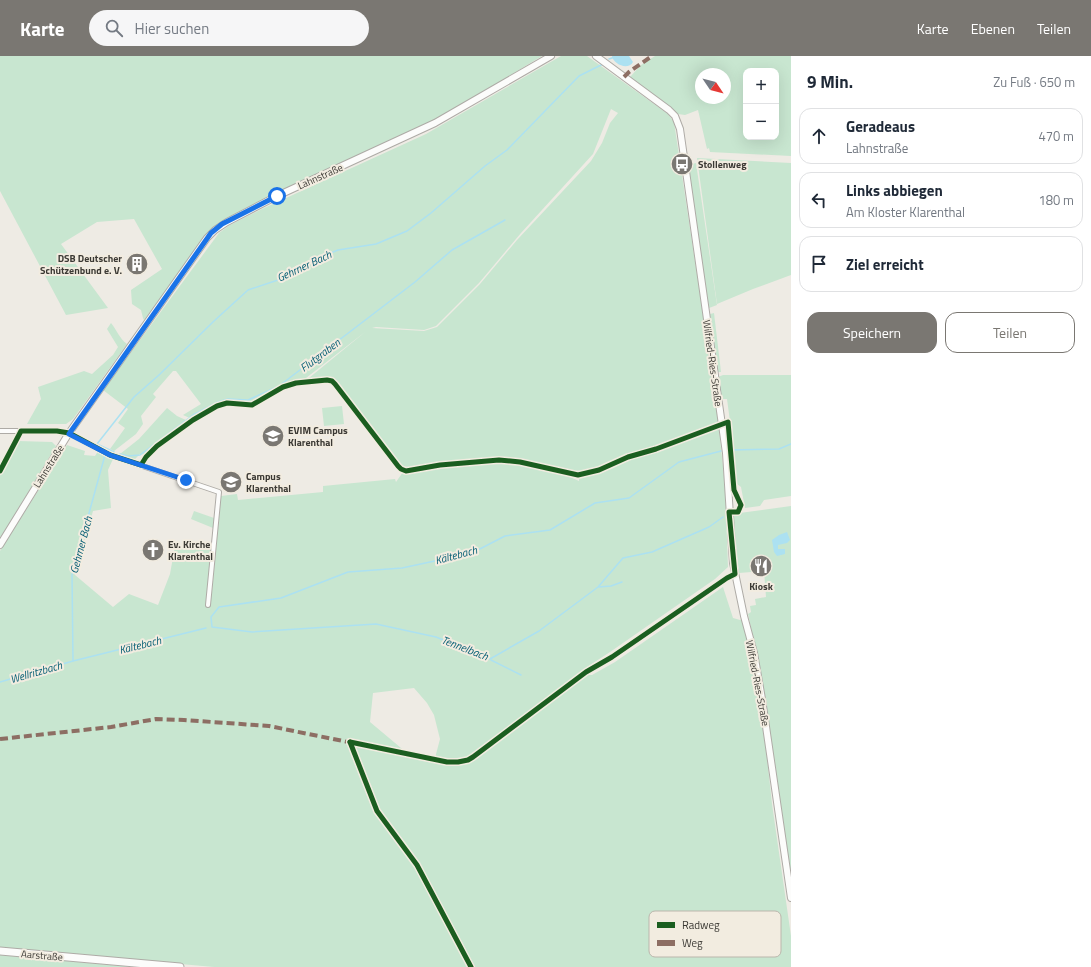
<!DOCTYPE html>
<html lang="de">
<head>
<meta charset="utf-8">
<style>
	body { margin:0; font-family:"Titillium Web",sans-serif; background:#f6f6f7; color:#1f2937 }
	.controls { position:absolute; right:12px; top:12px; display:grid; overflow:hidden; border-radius:8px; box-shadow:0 4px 16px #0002 }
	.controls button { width:36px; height:36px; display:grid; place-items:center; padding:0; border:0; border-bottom:1px solid #e0e1e3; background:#fff; color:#1f2937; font:20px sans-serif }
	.compass { position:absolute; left:695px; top:12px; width:36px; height:36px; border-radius:50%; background:#fff; box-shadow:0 4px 16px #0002; rotate:125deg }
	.stop { position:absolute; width:12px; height:12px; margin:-9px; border:3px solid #1a73e8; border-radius:50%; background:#fff }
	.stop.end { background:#1a73e8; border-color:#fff; box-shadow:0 1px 4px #0008 }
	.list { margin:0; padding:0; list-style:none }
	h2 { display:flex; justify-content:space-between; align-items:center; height:52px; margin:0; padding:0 16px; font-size:17px }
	h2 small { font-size:13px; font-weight:400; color:#747a83 }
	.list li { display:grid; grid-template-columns:26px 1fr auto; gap:12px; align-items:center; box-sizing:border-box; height:56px; margin:0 8px 8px; padding:0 8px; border:1px solid #e0e1e3; border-radius:12px }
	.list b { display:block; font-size:15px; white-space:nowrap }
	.list p { margin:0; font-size:13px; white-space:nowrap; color:#747a83 }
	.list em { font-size:13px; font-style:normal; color:#747a83 }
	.actions { display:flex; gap:8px; padding:12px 16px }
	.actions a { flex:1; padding:9px 0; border:1px solid #7a7772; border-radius:12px; text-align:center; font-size:14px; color:#7a7772 }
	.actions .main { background:#7a7772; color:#fff }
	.icon { flex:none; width:22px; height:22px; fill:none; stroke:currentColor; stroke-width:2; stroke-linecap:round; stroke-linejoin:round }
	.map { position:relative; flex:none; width:791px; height:911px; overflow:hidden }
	header { display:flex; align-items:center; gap:24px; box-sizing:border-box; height:56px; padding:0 20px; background:#7a7772; color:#fff }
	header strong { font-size:19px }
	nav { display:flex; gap:22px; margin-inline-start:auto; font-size:14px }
	.search { width:280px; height:36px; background:#f6f6f7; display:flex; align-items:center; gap:10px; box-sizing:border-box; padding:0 14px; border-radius:22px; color:#747a83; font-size:15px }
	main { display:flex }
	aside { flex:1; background:#fff }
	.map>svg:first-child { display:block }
	.green { fill:#c8e6d0; fill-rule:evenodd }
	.water { fill:#ace1f1 }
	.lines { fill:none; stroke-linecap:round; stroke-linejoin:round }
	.stream { stroke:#ace1f1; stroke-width:1.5 }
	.street-casing { stroke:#aeaba6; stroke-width:6 }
	.secondary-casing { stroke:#aeaba6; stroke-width:8 }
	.primary-casing { stroke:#aeaba6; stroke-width:9 }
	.street { stroke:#fcfcfb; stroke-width:4 }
	.secondary { stroke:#fcfcfb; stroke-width:6 }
	.primary { stroke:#fcfcfb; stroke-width:7 }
	.quiet { stroke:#8d6e63; stroke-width:4; stroke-dasharray:8 4; stroke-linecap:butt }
	.cycleway-casing { stroke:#f2ece0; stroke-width:8 }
	.cycleway { stroke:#1b5e20; stroke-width:5 }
	.route { stroke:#1a73e8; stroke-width:5 }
	.labels { text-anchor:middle; stroke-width:4; stroke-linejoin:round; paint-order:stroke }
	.poi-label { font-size:10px; font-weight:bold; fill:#3b3934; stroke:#f2ece0; text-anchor:start }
	.street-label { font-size:10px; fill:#3b3934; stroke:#f2ece0 }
	.water-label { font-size:11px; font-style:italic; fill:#055e74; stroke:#f2ece0 }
	.key { fill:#f2ece0; stroke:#bbb6ac; stroke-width:1 }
	.key-label { font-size:11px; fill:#3b3934 }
</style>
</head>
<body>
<header>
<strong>Karte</strong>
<div class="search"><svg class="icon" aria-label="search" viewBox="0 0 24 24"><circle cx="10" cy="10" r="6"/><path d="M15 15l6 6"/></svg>Hier suchen</div>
<nav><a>Karte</a><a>Ebenen</a><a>Teilen</a></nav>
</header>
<main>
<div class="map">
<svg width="791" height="911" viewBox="0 0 791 911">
	<rect width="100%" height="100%" fill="#eeebe4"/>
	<g class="green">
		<path d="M0 0H542C499 26 456 54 410 76 364 99 316 118 269 141 248 151 227 160 209 176L144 264 143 262 141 254 132 248 131 234 162 213 134 163 97 166 61 188 108 252 66 259 0 135Z"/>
		<path d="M561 0H587L668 58 674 66 719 365 717 369 668 388 628 400 599 413 582 417 569 416 521 405 500 403 477 404 404 414 398 410 335 328 329 324 309 322 365 276 306 322 289 327 252 345 243 347 225 346 214 350 200 356 192 363 183 359 201 348 176 315H173L153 338 156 341 141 360 143 368 136 378 114 395 110 393 125 372 118 367 128 353 103 334 219 177 230 169 262 153 426 78ZM611 53 618 57 610 67 602 87 591 105 517 184 480 228 437 271 424 275 372 272 376 271 424 274 436 270 479 227 521 177 593 98Z"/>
		<path d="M655 0H791V100L710 96 709 92 707 93 698 54 685 59 678 58 638 28 630 21 641 9ZM746 15H776V81H746ZM701 18H725V42H701Z"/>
		<polygon points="697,102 791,107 791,219 753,233 717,248"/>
		<polygon points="696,107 717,249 709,252 688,109"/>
		<polygon points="714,257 721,316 718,316 710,258"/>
		<path d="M111 267C117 274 119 282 127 288L73 363 66 368H27L41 343 38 331 84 315 92 318 113 299 118 291 107 273Z"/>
		<path d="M723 319H791V440L764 444 760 450 745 452 741 431 737 428C734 400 731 371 727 343H721L718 321Z"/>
		<polygon points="342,350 344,368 324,370 322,352"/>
		<polygon points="167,352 177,360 188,365 158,387 146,399 140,398 134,404 120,398 139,383"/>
		<path d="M719 373 725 429 728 511 715 523 610 596 587 611 583 619H592L615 606 723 531 733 562 740 564 743 562 758 625 763 664 772 748 791 880V911H214L0 892V495L67 389 85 395 84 399 95 400 98 395 113 403 108 414 111 452 93 455 75 519 113 551 129 538 158 549 170 518 175 490 211 492 206 549 212 536 221 440 237 438 238 444 323 436V430L395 423 396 426 403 416C435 413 467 407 499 405 525 405 555 414 579 425V421L599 416 628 403 657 395ZM414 632 427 647 434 659 440 683 435 702 407 697 370 666 373 637Z"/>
		<polygon points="18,385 52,386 56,390 6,473 0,481 0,419"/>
		<polygon points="791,450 791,827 761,617 748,558 751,556 750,550 756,549 755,543 766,541 764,515 739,517 732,458"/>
		<polygon points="194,455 214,462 213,472 191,463"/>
		<polygon points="0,899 133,911 0,911"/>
	</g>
	<g class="water">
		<path d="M612 0H629L633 6C628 15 613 8 612 0Z"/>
		<polygon points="787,476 790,484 787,487 778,489 778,493 785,493 785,498 777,500 774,496 772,484 779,479"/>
	</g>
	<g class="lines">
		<g class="stream">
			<polyline points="609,3 617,0"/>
			<polyline points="731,394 779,393 791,388"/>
			<polyline points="721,395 679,406 629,442 595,447 550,474 505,480 472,497 402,512 348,516 281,542 219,551 211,561 212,571 252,576 376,568 436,581 490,603 539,575 598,531 623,502 652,496 709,471 723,461"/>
			<polyline points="114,396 97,388 134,341 159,319 214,265 248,234 284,222 300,210 338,194 376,188 407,175 431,157 485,110 507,94 579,20 603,8"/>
			<polyline points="120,398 128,400 140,399 193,359 218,346 228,343 248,344 279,330 415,226 452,194 505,164"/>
			<polyline points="599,531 611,530 622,526"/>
			<polyline points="491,604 521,619"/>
			<polyline points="73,605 72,519 105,399"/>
			<polyline points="0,626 73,605 206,572"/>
		</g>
		<g class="street-casing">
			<polyline id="street" points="0,375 49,375 69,377 110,399 219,436 208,549"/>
		</g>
		<g class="secondary-casing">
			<g id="secondary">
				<polyline points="596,0 669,54 675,60 680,73 726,397 733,507 744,560 754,597 762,643 791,842"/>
				<polyline points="0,489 69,377 207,182 215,174 227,166 277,140 435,67 551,0"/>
			</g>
		</g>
		<g class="primary-casing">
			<polyline id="primary" points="0,895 180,911"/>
		</g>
		<use href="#street" class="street"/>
		<use href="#secondary" class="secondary"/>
		<use href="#primary" class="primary"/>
		<g class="quiet">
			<polyline points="624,21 629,16 652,0"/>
			<polyline points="0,683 111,671 156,663 184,664 269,670 353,687"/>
		</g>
		<g class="cycleway-casing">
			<g id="cycleway">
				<polyline points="0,415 21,375 57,375 69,377 110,399 141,409 146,401 157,390 193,364 217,350 227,347 252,349 283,331 296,327 327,324 332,325 335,328 398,410 401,413 406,415 440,409 499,404 520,406 578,419 599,414 628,401 656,393 728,366 734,434 741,449 738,456 729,456 735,518 727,522 612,601 586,616 473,701 468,704 458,706 447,706 350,686"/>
				<polyline points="350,686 377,755 417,809 471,911"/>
			</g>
		</g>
		<use href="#cycleway" class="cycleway"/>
	</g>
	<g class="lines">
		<polyline class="route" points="186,424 110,399 69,378 211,177 222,168 277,140"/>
	</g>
	<defs>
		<g id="bus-disc" transform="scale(1.15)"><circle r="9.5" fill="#7a7772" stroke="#f2ece0"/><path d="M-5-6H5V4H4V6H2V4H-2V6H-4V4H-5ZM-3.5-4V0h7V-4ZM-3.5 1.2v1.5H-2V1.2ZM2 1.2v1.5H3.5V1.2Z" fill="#fff"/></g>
		<g id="building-disc" transform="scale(1.15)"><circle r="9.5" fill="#7a7772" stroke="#f2ece0"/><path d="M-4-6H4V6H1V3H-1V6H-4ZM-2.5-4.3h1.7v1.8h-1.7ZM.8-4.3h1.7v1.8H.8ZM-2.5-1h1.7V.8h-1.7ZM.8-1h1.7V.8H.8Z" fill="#fff"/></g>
		<g id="school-disc" transform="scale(1.15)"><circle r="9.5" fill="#7a7772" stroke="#f2ece0"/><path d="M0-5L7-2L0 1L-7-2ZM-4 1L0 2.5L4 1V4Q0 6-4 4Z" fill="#fff"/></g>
		<g id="church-disc" transform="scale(1.15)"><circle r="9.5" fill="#7a7772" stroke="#f2ece0"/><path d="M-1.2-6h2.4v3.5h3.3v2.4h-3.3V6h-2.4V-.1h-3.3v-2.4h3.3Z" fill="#fff"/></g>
		<g id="restaurant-disc" transform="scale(1.15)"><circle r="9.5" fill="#7a7772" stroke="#f2ece0"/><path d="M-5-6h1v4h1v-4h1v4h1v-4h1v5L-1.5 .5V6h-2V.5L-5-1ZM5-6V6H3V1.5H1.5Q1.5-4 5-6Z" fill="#fff"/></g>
	</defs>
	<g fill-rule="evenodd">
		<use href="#bus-disc" x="682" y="108"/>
		<use href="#building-disc" x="137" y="208"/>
		<use href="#school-disc" x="273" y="380"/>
		<use href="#school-disc" x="231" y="426"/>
		<use href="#church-disc" x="153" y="494"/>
		<use href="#restaurant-disc" x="761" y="510"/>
	</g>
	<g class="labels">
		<g class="poi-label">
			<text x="698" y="112">Stollenweg</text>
			<text x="122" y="206" text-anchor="end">DSB Deutscher<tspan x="122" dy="12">Schützenbund e. V.</tspan></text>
			<text x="288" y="378">EVIM Campus<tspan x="288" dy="12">Klarenthal</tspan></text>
			<text x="246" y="424">Campus<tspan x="246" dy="12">Klarenthal</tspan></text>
			<text x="168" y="492">Ev. Kirche<tspan x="168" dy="12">Klarenthal</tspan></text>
			<text x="761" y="534" text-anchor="middle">Kiosk</text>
		</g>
		<g class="street-label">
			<text transform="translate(320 120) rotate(-24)" y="4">Lahnstraße</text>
			<text transform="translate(713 307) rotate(82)" y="4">Wilfried-Ries-Straße</text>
			<text transform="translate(48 410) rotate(-58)" y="4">Lahnstraße</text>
			<text transform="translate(758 627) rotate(79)" y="4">Wilfried-Ries-Straße</text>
			<text transform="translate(42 899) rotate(5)" y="4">Aarstraße</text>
		</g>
		<g class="water-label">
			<text transform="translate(304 210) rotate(-25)" y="4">Gehrner Bach</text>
			<text transform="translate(320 299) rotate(-37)" y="4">Flutgraben</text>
			<text transform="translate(81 489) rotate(-75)" y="4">Gehrner Bach</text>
			<text transform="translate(456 499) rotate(-15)" y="4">Kältebach</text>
			<text transform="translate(140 589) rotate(-14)" y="4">Kältebach</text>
			<text transform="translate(465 592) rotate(21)" y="4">Tennelbach</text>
			<text transform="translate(36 616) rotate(-16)" y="4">Wellritzbach</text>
		</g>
	</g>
	<rect x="649" y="855" width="132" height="46" rx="6" class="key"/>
	<rect x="657" y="866" width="18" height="6" fill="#1b5e20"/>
	<rect x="657" y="884" width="18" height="6" fill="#8d6e63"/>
	<g class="key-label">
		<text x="682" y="873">Radweg</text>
		<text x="682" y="891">Weg</text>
	</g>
</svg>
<div class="controls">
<button>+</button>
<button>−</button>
</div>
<svg class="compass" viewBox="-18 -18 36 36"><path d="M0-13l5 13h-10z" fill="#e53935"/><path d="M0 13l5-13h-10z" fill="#747a83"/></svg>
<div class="stop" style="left:277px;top:140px"></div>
<div class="stop end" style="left:186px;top:424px"></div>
</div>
<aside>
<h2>9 Min.<small>Zu Fuß · 650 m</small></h2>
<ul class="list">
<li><svg class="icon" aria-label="ahead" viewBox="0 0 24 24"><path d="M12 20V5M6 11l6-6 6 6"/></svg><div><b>Geradeaus</b><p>Lahnstraße</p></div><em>470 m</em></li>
<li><svg class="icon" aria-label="left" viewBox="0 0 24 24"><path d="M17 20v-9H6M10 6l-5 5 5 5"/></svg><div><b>Links abbiegen</b><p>Am Kloster Klarenthal</p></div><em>180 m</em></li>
<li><svg class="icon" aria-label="arrive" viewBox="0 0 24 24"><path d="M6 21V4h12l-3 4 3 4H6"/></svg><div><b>Ziel erreicht</b></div></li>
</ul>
<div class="actions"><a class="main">Speichern</a><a>Teilen</a></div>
</aside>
</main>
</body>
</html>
